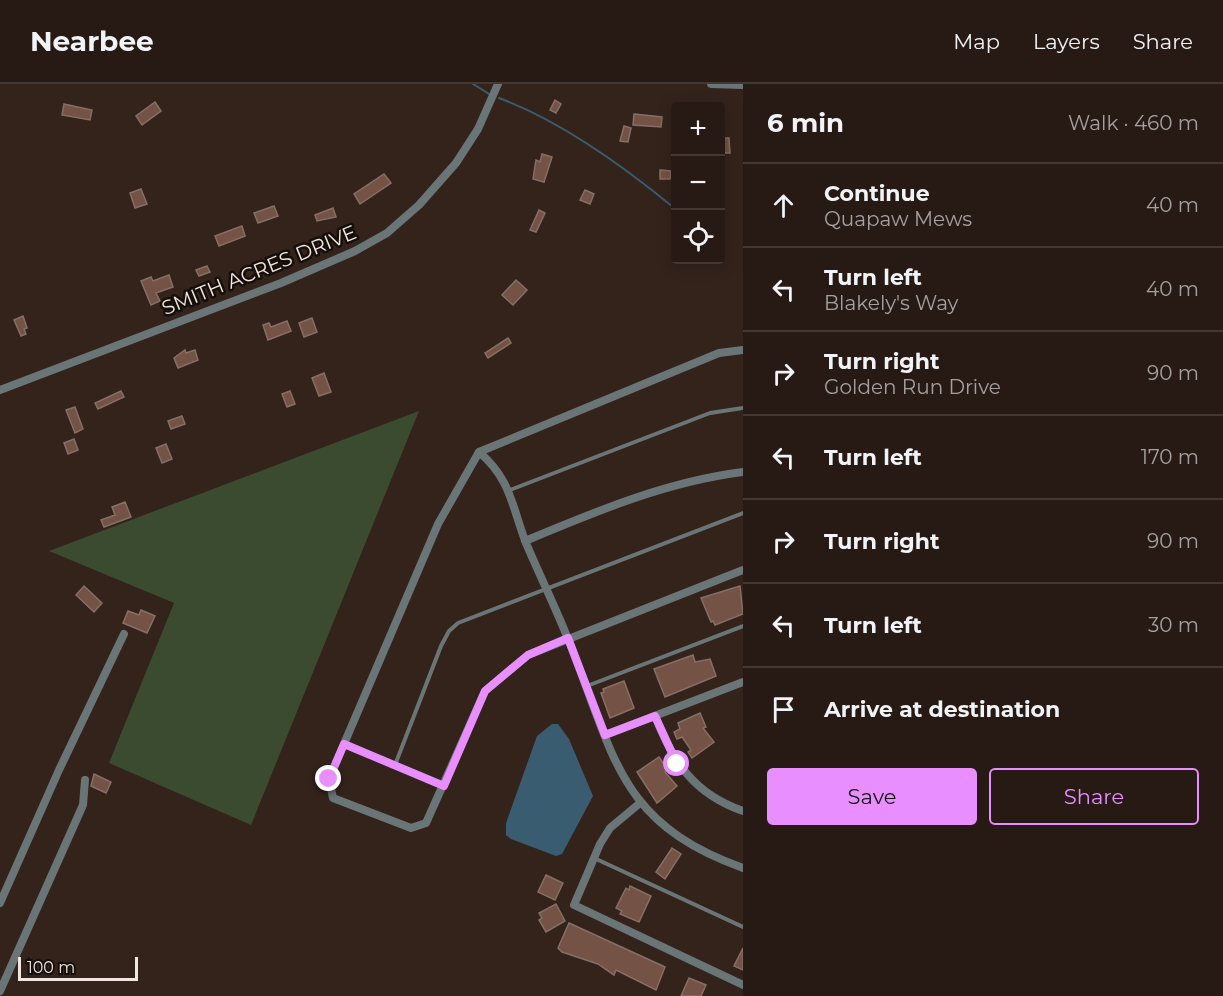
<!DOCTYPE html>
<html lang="en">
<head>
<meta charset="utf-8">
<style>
	body { margin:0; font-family:Montserrat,sans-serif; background:#2f231d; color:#f1f3f6 }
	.controls { position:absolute; right:18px; top:18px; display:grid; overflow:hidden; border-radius:6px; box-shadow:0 3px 15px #0003 }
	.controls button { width:54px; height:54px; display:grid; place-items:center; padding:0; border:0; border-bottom:2px solid #433834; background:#271a14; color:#f1f3f6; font:30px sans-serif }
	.scale { position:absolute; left:18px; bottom:15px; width:120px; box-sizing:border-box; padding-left:6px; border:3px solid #f2e6e0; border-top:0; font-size:16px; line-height:21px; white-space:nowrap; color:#f2e6e0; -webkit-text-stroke:4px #160e0b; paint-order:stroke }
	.stop { position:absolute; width:18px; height:18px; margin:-14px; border:4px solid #e88eff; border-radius:50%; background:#fff }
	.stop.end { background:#e88eff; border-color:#fff; box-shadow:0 2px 6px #0008 }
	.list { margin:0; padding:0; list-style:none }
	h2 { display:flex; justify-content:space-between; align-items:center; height:78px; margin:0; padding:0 24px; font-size:26px }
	h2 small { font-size:20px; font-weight:400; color:#a4a1a0 }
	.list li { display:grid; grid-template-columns:39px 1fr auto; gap:18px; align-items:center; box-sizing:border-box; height:84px; padding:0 24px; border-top:2px solid #433834 }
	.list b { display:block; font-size:22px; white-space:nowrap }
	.list p { margin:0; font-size:20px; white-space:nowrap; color:#a4a1a0 }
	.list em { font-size:20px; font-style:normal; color:#a4a1a0 }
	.actions { display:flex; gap:12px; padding:18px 24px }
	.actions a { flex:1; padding:14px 0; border:2px solid #e88eff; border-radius:6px; text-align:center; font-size:21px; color:#e88eff }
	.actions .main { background:#e88eff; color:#111 }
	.icon { flex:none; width:33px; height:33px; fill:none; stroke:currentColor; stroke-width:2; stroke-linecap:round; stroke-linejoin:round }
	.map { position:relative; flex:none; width:743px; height:912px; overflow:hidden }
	header { display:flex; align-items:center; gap:36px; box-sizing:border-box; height:84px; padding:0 30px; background:#271a14; border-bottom:2px solid #433834 }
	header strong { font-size:28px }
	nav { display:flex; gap:33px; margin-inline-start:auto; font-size:21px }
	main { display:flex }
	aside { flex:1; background:#271a14 }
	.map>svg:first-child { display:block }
	.green { fill:#3a4b30 }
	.water { fill:#3a5c70 }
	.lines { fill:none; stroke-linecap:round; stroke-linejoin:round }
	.stream { stroke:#3a5c70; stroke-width:2 }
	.building { fill:#745245; stroke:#856f67; stroke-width:1.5 }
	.lane { stroke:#6a7578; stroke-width:4 }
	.street { stroke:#6a7578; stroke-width:8 }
	.route { stroke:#e88eff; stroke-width:8 }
	.labels { text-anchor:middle; stroke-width:5; stroke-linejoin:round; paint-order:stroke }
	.street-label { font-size:20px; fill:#f2e6e0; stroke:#160e0b }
</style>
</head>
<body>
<header>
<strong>Nearbee</strong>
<nav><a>Map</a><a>Layers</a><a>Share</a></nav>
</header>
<main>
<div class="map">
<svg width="743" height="912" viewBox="0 0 743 912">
	<rect width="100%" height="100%" fill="#34231b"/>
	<polygon class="green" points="419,327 251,741 109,679 174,519 49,467"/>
	<polygon class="water" points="552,640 558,640 569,655 593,712 562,770 556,772 511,755 506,751 506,739 537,652"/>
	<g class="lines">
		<g class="stream">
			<polyline points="473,0 489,10"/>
			<path d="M499 14C561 37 623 82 673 123"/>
		</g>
	</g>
	<g class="building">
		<polygon points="555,16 561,20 556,29 550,26"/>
		<polygon points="155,18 161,27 142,41 136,32"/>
		<polygon points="64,20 92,26 90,36 62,31"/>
		<polygon points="634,30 662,33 661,43 633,41"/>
		<polygon points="624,42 631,44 628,58 620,57"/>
		<polygon points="720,54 729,54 730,69 720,69"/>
		<polygon points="542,70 552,73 544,98 533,95 536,76 540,78"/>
		<polygon points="660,86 671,87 670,95 660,95"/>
		<polygon points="384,90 391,99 360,120 354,110"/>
		<polygon points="141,105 147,120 135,124 130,109"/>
		<polygon points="585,106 594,110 590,120 580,116"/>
		<polygon points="274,122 278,132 258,139 254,129"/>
		<polygon points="333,124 336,133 317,137 315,131"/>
		<polygon points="539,126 545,129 536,148 530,146"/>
		<polygon points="242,142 245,152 219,162 215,152"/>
		<polygon points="207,182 210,188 199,192 196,186"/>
		<polygon points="169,191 173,203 156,209 160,217 151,221 141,197 151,193 153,197"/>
		<polygon points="516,196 527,206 513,221 502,211"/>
		<polygon points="23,232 27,244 24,245 26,250 21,252 14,236"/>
		<polygon points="312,234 317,248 304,253 299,239"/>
		<polygon points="287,237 291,247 268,256 263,241 269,239 271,243"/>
		<polygon points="508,254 511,259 488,274 485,269"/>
		<polygon points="185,266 186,269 195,266 198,276 178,284 174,274"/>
		<polygon points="324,289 331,308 319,312 312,294"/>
		<polygon points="121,307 124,313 98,325 95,319"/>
		<polygon points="290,307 295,320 287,323 282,310"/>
		<polygon points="75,323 83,345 75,349 66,326"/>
		<polygon points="182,332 185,340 171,345 168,337"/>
		<polygon points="74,355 78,366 68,370 64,359"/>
		<polygon points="166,360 172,375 162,379 156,364"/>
		<polygon points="125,418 131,433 104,443 101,436 115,431 112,423"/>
		<polygon points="84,502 102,519 94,528 76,511"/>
		<polygon points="740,502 743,530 715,541 713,537 711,538 701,514"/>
		<polygon points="141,526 155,532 147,549 123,539 128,527 139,531"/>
		<polygon points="693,571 695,578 710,575 716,592 665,613 654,585"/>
		<polygon points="624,597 634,624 610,634 601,609 604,608 603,605"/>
		<polygon points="700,629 706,643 703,644 714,658 692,674 688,668 691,666 682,653 677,655 674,648 680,645 678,639"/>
		<polygon points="659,673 668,686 665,688 677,702 657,719 637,688"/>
		<polygon points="94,690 111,698 106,709 91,702"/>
		<polygon points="672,764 681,770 665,795 656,788"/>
		<polygon points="546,791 563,799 555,816 538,808"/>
		<polygon points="630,802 651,812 639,838 620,830 622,827 616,824 626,804 629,806"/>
		<polygon points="556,820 565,837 546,848 539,836 542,834 539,829"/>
		<polygon points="569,839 665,883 656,906 616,886 614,891 598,880 562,868 558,864"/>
		<polygon points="743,864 743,886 734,882"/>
		<polygon points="689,894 706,901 701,912 681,912"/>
	</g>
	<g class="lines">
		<g class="lane">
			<polyline points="510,406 710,329 743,324"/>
			<polyline points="587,602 743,542"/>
			<polyline points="345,660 443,701"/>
			<polyline points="395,681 441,562 449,547 458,539 743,429"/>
			<polyline points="594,774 743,843"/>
		</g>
		<g class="street">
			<polyline points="711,0 743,1"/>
			<polyline points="743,266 719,269 479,368 438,440 329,695 333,714 411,744 426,739 485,607 528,571 743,486"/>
			<polyline points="0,306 281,199 355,167 387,149 419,121 456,79 478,45 498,0"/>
			<path d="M479 368C511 395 512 423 526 459 542 497 561 534 575 573 616 680 624 741 743 784"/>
			<path d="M525 457C597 427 665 398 743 388"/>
			<path d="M655 632C673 678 694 710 743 727"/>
			<polyline points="605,651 743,598"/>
			<polyline points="640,719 610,744 600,760 574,821 743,901"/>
			<polyline points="0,819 59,686 124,550"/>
			<polyline points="0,907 83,721 85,696"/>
		</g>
	</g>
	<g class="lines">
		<polyline class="route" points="329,695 344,660 444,702 485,607 528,571 568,554 605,651 655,632 677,680"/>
	</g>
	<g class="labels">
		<g class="street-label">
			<text transform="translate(259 186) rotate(-22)" y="7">SMITH ACRES DRIVE</text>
		</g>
	</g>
</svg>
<div class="controls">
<button>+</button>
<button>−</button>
<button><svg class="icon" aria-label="locate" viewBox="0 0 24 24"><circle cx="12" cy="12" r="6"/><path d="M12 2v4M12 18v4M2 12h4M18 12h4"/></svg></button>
</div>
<div class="scale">100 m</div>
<div class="stop" style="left:677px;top:680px"></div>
<div class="stop end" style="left:329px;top:695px"></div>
</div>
<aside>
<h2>6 min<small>Walk · 460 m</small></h2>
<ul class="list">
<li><svg class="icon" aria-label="ahead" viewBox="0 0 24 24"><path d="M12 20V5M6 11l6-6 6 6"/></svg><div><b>Continue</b><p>Quapaw Mews</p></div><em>40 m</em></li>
<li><svg class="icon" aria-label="left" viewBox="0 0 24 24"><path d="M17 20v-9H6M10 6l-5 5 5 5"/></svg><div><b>Turn left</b><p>Blakely's Way</p></div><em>40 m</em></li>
<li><svg class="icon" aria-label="right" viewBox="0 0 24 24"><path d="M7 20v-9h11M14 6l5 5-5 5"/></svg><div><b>Turn right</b><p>Golden Run Drive</p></div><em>90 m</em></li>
<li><svg class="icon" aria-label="left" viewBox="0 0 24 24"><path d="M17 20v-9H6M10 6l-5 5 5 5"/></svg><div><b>Turn left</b></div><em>170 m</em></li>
<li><svg class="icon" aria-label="right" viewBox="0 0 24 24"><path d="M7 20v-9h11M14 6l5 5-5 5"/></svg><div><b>Turn right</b></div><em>90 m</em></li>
<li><svg class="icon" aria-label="left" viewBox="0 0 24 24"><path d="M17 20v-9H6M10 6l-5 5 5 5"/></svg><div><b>Turn left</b></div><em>30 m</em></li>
<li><svg class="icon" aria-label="arrive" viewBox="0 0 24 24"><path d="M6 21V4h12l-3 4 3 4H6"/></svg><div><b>Arrive at destination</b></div></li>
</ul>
<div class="actions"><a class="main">Save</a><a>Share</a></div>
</aside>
</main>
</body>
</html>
